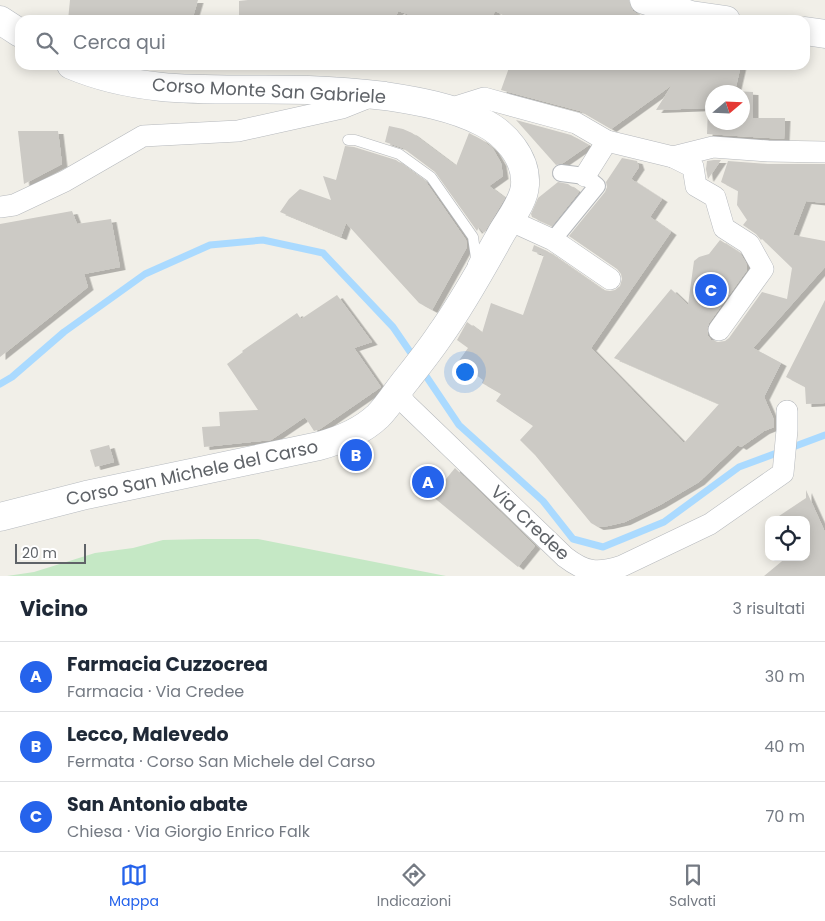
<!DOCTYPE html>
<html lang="it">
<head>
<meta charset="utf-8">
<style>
	body { margin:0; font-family:Poppins,sans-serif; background:#f2f2f3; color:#1f2937 }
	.controls { position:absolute; right:15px; bottom:15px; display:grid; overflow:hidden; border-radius:10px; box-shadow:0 2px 12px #0003 }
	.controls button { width:45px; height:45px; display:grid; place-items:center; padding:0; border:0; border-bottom:1px solid #e0e1e3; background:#fff; color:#1f2937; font:25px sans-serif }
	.compass { position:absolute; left:705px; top:85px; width:45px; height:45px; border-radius:50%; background:#fff; box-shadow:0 2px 12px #0003; rotate:71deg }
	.scale { position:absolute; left:15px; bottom:12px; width:71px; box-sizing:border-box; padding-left:5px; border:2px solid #5f6368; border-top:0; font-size:14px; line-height:18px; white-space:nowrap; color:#5f6368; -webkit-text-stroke:4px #fff; paint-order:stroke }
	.you { position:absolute; left:464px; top:371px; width:18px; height:18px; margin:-12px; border:4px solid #fff; border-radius:50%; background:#1a73e8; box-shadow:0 0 0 8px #1a73e833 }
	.badge { display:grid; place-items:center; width:32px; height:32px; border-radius:50%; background:#2563eb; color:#fff; font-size:16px; font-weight:700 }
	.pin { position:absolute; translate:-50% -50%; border:2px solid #fff; box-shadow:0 1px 5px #0006 }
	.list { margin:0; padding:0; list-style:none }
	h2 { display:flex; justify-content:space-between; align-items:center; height:65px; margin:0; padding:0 20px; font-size:21px }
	h2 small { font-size:16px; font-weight:400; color:#747a83 }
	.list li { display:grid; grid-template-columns:32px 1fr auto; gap:15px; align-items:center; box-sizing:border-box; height:70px; padding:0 20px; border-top:1px solid #e0e1e3 }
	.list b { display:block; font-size:19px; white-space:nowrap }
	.list p { margin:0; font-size:16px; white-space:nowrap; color:#747a83 }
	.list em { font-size:16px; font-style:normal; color:#747a83 }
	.icon { flex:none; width:28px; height:28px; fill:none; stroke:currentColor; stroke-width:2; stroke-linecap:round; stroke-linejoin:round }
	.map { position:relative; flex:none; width:825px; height:576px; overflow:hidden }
	.search { position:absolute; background:#fff; box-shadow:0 2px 12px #0003; left:15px; right:15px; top:15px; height:55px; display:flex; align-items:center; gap:12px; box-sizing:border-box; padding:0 18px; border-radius:15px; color:#747a83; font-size:19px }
	.sheet { height:275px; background:#fff }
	nav { display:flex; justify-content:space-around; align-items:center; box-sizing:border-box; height:70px; border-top:1px solid #e0e1e3; background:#fff; font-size:14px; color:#747a83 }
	nav a { display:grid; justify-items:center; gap:2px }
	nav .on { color:#2563eb }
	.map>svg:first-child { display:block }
	.green { fill:#c5e8c5 }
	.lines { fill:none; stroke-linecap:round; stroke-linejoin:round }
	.stream { stroke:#aadaff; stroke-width:7 }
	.building { fill:#cccac5; fill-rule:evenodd; filter:url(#shadow) }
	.service-casing { stroke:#b5b8bc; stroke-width:11 }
	.pedestrian-casing { stroke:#b5b8bc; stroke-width:18 }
	.minor-casing { stroke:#b5b8bc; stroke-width:22 }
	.secondary-casing { stroke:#b6babf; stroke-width:29 }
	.service { stroke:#fff; stroke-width:10 }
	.pedestrian { stroke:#fff; stroke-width:16 }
	.minor { stroke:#fff; stroke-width:21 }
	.secondary { stroke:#fff; stroke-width:28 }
	.labels { text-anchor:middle; stroke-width:5; stroke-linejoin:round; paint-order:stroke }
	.street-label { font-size:18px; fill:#5f6368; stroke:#fff }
</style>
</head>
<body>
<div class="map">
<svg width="825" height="576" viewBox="0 0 825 576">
	<defs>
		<filter id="shadow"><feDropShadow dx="5.5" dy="3" stdDeviation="0" flood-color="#0004"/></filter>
	</defs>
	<rect width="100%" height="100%" fill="#f1efe8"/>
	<polygon class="green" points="203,539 258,539 446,576 7,576 34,572 95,553 133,548 163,540"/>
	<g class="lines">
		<g class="stream">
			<polyline points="422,370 459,425 543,501 573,539 603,547 664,522 739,467 825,435"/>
			<polyline points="0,384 12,377 64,332 145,274 210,245 263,240 323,253 393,327 415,359"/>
		</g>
	</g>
	<g class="building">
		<polygon points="70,0 198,0 192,20 68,20"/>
		<polygon points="248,0 629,0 633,11 639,15 655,20 514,20 495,11 491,20 425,20 398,11 395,20 239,20 239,1"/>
		<path d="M510 65H741L735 91 753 92V118H785L784 139 707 134 708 108 656 110 672 85 611 129 580 111 501 90ZM712 92H742V122H712Z"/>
		<polygon points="516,120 571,135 589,145 563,163 556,165"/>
		<polygon points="389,126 403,129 412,133 456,166 469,133 482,140 493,149 501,163 503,176 489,186 505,198 484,233 479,227 477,231 435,172 403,148 385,142"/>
		<polygon points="18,131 58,131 62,164 24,184"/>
		<polygon points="345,146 354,147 396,160 426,182 466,240 467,247 432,310 419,303 346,223 341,237 280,212 289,199 300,189 331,200 323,176 336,180"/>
		<polygon points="622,158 637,161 639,167 631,179 662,199 650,217 671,232 591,348 684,443 719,404 614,358 671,289 688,305 694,261 699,257 709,254 720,240 740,253 746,263 747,270 709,323 707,329 708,336 711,340 718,342 725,341 729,338 762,292 787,299 792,268 762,239 761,240 756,234 743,225 747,220 737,205 738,191 721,182 728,161 768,164 825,164 825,203 806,201 793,235 825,241 825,267 753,348 781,363 764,397 774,420 774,427 764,431 741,447 738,445 699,482 660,505 625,522 608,526 598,527 591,523 535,455 520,440 533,426 496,401 501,394 482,383 483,380 458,362 468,348 457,340 467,322 482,333 491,303 523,315 544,255 532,251 534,245 547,251 603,290 610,291 615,290 620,286 622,279 621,274 617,269 569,236 605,192 607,187 606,182"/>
		<polygon points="714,160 721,160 708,179 706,169 707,161"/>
		<polygon points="558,182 568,184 579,192 552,226 532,217 531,214 538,198"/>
		<polygon points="72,211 77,224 111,219 120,267 84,274 88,287 0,357 0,224"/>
		<polygon points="337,295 372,342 354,348 381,387 320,429 314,431 305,417 271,440 204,447 202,427 220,426 219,412 258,410 227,364 243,352 242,351 297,313 301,319"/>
		<polygon points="825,300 825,403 806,404 805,387 786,377"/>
		<polygon points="109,445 114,462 95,467 90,450"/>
		<polygon points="455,468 535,546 518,567 432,496"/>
		<polygon points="806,490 825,532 825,576 764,576 787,557 806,557 806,520 773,520 806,498"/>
	</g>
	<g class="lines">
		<g class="service-casing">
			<polyline id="service" points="348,140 355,140 399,154 431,177 473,237 476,258 473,264"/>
		</g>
		<g class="pedestrian-casing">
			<polyline id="pedestrian" points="553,240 597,186 585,176 561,173"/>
		</g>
		<g class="minor-casing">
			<g id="minor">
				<polyline points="449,109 484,98 576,123 607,141 673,157 713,147 768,151 825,152"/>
				<polyline points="673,157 693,167 696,186 715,197 724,228 749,244 763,269 719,330"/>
				<polyline points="585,176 607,141"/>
				<polyline points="0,207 14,205 65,181 143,136 238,131 342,108 372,96"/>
				<polyline points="509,220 553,240 610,279"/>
				<path d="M397 392 406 404 565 557C586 573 597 574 622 566L710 524 783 473 787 430V411"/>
			</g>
		</g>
		<g class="secondary-casing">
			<g id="secondary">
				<polyline points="644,0 691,15 726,20"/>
				<polyline points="0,20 20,33"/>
				<polyline points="805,31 825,34"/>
				<path d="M0 517 86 495 319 446C341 440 361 432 378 416 389 405 397 391 407 379 418 365 430 350 440 335 463 303 482 268 501 234 509 220 524 202 525 185 527 158 505 133 482 122 452 107 418 101 385 96 360 93 334 91 309 90 227 87 149 98 71 65"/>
			</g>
		</g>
		<use href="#service" class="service"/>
		<use href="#pedestrian" class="pedestrian"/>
		<use href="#minor" class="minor"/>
		<use href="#secondary" class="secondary"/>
	</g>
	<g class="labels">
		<g class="street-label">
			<text transform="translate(269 91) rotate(3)" y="6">Corso Monte San Gabriele</text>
			<text transform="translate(192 473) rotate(-12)" y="6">Corso San Michele del Carso</text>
			<text transform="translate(530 523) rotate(43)" y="6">Via Credee</text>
		</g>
	</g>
</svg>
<div class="controls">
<button><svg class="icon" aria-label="locate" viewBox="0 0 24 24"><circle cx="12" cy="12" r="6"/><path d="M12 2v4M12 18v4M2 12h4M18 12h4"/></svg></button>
</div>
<svg class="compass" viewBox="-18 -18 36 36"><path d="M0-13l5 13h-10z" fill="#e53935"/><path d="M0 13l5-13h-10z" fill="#747a83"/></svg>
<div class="scale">20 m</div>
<div class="you"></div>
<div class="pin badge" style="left:428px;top:482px">A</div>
<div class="pin badge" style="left:356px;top:455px">B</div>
<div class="pin badge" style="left:711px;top:290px">C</div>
<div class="search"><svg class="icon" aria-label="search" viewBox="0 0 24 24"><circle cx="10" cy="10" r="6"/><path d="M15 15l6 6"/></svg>Cerca qui</div>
</div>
<section class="sheet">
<h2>Vicino<small>3 risultati</small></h2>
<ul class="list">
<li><span class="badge">A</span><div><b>Farmacia Cuzzocrea</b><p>Farmacia · Via Credee</p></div><em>30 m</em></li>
<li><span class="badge">B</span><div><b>Lecco, Malevedo</b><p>Fermata · Corso San Michele del Carso</p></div><em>40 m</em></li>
<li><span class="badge">C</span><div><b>San Antonio abate</b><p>Chiesa · Via Giorgio Enrico Falk</p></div><em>70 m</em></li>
</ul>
</section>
<nav>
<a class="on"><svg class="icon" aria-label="map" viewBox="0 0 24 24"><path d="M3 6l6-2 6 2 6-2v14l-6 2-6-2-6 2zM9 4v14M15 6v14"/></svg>Mappa</a>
<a><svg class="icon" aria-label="directions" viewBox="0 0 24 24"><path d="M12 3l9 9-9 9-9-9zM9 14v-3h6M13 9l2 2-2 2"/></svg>Indicazioni</a>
<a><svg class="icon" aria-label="saved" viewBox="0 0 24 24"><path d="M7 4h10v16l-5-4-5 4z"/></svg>Salvati</a>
</nav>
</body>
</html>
